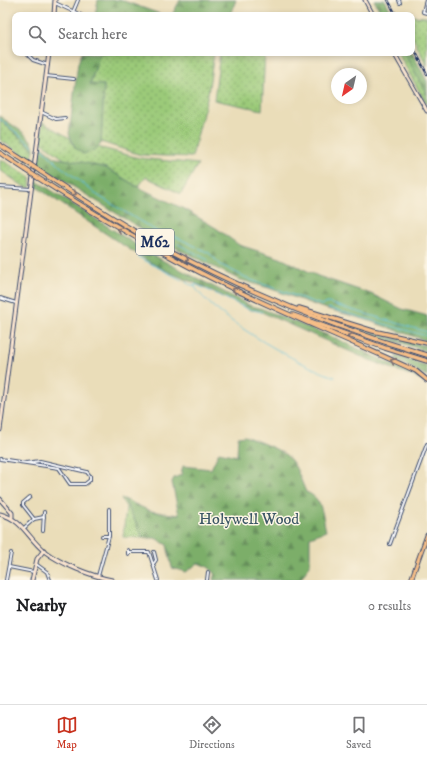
<!DOCTYPE html>
<html lang="en">
<head>
<meta charset="utf-8">
<style>
	body { margin:0; font-family:"IM FELL DW Pica",serif; background:#f6f6f6; color:#202124 }
	.compass { position:absolute; left:331px; top:68px; width:36px; height:36px; border-radius:50%; background:#fff; box-shadow:0 2px 6px #0003; rotate:214deg }
	.list { margin:0; padding:0; list-style:none }
	h2 { display:flex; justify-content:space-between; align-items:center; height:52px; margin:0; padding:0 16px; font-size:17px }
	h2 small { font-size:13px; font-weight:400; color:#757577 }
	.icon { flex:none; width:22px; height:22px; fill:none; stroke:currentColor; stroke-width:2; stroke-linecap:round; stroke-linejoin:round }
	.map { position:relative; flex:none; width:427px; height:580px; overflow:hidden }
	.search { position:absolute; background:#fff; box-shadow:0 2px 6px #0003; left:12px; right:12px; top:12px; height:44px; display:flex; align-items:center; gap:10px; box-sizing:border-box; padding:0 14px; border-radius:8px; color:#757577; font-size:15px }
	.sheet { height:124px; background:#fff }
	nav { display:flex; justify-content:space-around; align-items:center; box-sizing:border-box; height:56px; border-top:1px solid #e0e0e0; background:#fff; font-size:11px; color:#757577 }
	nav a { display:grid; justify-items:center; gap:2px }
	nav .on { color:#c8321e }
	.map>svg:first-child { display:block }
	.grass { fill:url(#grass-dots); stroke:#5b7c6c }
	.forest { fill:url(#forest-firs); stroke:#4c6e64 }
	.lines { fill:none; stroke-linecap:round; stroke-linejoin:round }
	.stream { stroke:#5bbfd9; stroke-width:1 }
	.street-casing { stroke:#3a496c; stroke-width:4 }
	.secondary-casing { stroke:#3a496c; stroke-width:5 }
	.primary-casing { stroke:#3a496c; stroke-width:5 }
	.highway-casing { stroke:#3a496c; stroke-width:5.5 }
	.street { stroke:#fff; stroke-width:2 }
	.secondary { stroke:#fbe5cf; stroke-width:3 }
	.primary { stroke:#f6be87; stroke-width:3 }
	.highway { stroke:#f6be87; stroke-width:3.5 }
	.rail-casing { stroke:#1b2f5e; stroke-width:2.5 }
	.rail { stroke:#fcf5e5; stroke-width:1; stroke-dasharray:3; stroke-linecap:butt }
	.highway-bridge-casing { stroke:#3a496c; stroke-width:5.5; stroke-linecap:butt }
	.highway-bridge { stroke:#f6be87; stroke-width:3.5 }
	.oneway { stroke:#7e6f70 }
	.labels { text-anchor:middle; stroke-width:3; stroke-linejoin:round; paint-order:stroke }
	.shield { fill:#fcf5e5; stroke:#5e6a86; stroke-width:1 }
	.shield-label { font-size:15px; font-weight:bold; fill:#1b2f5e }
	.park-label { font-size:16px; fill:#3b5665; stroke:#fcf5e5 }
</style>
</head>
<body>
<div class="map">
<svg width="427" height="580" viewBox="0 0 427 580">
	<defs>
		<pattern id="grass-dots" width="8" height="8" patternUnits="userSpaceOnUse"><rect width="8" height="8" fill="#9bca79"/><path d="M2 2h.1M6 6h.1" fill="none" stroke="#7ea466" stroke-width="1.8" stroke-linecap="round"/></pattern>
		<pattern id="forest-firs" width="22" height="20" patternUnits="userSpaceOnUse"><rect width="22" height="20" fill="#7cae69"/><path d="M5 1l3.5 6h-7zM16 11l3.5 6h-7z" fill="#658e5a"/></pattern>
	</defs>
	<rect width="100%" height="100%" fill="#fcf5e5"/>
	<filter id="ink" filterUnits="userSpaceOnUse"><feTurbulence type="fractalNoise" baseFrequency=".025" numOctaves="2"/><feDisplacementMap in="SourceGraphic" scale="8" xChannelSelector="R" yChannelSelector="G"/><feConvolveMatrix kernelMatrix="1 2 1 2 8 2 1 2 1" color-interpolation-filters="sRGB"/></filter>
	<filter id="wash" filterUnits="userSpaceOnUse"><feTurbulence type="fractalNoise" baseFrequency=".012" numOctaves="4" result="noise"/><feDisplacementMap in="SourceGraphic" scale="16" xChannelSelector="R" yChannelSelector="G"/><feGaussianBlur stdDeviation="0.9" result="paint"/><feColorMatrix in="noise" values="0 0 0 0 0 0 0 0 0 0 0 0 0 0 0 0 0 1.4 0 .05"/><feComposite in="paint" operator="in"/></filter>
	<g filter="url(#wash)">
		<rect width="100%" height="100%" fill="#eaddb9"/>
		<g class="grass">
			<polygon points="412,16 427,17 427,66 412,36"/>
			<polygon points="100,53 214,53 208,94 192,157 141,155 101,142 104,85 90,85"/>
			<polygon points="220,53 265,53 262,110 214,100"/>
			<polygon points="398,53 404,53 427,95 427,105"/>
			<polygon points="0,120 34,150 31,160 0,140"/>
			<polygon points="43,122 70,138 76,149 94,150 98,147 139,158 198,164 181,194 146,177 138,187 106,168 64,159 41,142"/>
			<polygon points="0,159 31,177 30,188 23,186 0,170"/>
			<polygon points="331,321 386,336 401,343 393,342"/>
			<polygon points="121,499 124,499 143,538 123,537 126,507"/>
		</g>
		<g class="forest">
			<polygon points="98,0 121,0 163,15 124,15 117,13 115,15 95,15"/>
			<polygon points="180,0 236,0 230,15 172,15"/>
			<polygon points="374,0 385,0 393,15 382,15"/>
			<polygon points="412,52 427,81 427,95 404,53 412,53"/>
			<polygon points="82,53 100,53 90,84 104,85 101,144 94,150 84,154 76,149 69,134 78,63"/>
			<path d="M0 116C10 125 35 136 34 150L0 120Z"/>
			<polygon points="40,145 56,158 82,162 106,168 138,187 184,209 216,228 239,245 280,258 318,276 371,294 402,309 424,315 427,316 427,341 364,319 320,307 269,288 238,279 156,238 37,164"/>
			<path d="M35 180 154 256 251 306 260 308 337 339 421 378 420 379 369 360 257 310H250C232 301 214 291 195 283 179 277 163 270 148 261 109 237 73 211 35 186Z"/>
			<polygon points="386,336 427,346 427,351 401,343"/>
			<polygon points="396,356 427,366 427,376 396,360"/>
			<path d="M245 436C256 441 283 450 289 458 297 466 301 481 306 492 323 498 322 515 326 531L310 537V565L300 580H213L215 573 208 567 198 563 186 572 172 568 167 545 155 538H143L124 499 150 511 179 515 172 482 174 478 181 475 183 466 211 469 219 452 237 456 238 437Z"/>
		</g>
		<g class="lines">
			<g class="stream">
				<polyline points="0,119 33,146"/>
				<polyline points="41,147 62,168"/>
				<polyline points="63,168 97,195 161,234 167,236 174,236 209,253 221,265 251,280 321,305 328,303 427,332"/>
				<polyline points="178,244 208,260"/>
				<polyline points="138,257 191,285 197,285 248,309 262,312"/>
				<path d="M194 285C208 314 304 368 335 377"/>
				<polyline points="328,308 427,336"/>
			</g>
		</g>
	</g>
	<g filter="url(#ink)">
		<g class="lines">
			<g class="street-casing">
				<g id="street">
					<polyline points="399,0 400,3"/>
					<polyline points="426,0 423,12 427,13"/>
					<polyline points="55,3 81,15"/>
					<polyline points="73,12 78,0"/>
					<polyline points="26,53 33,60 48,65"/>
					<polyline points="46,76 74,79"/>
					<polyline points="41,112 56,119 65,118"/>
					<polyline points="0,187 31,189"/>
					<polyline points="0,298 16,303"/>
					<polyline points="0,459 59,468 70,484 85,484 90,480 90,476 87,472 40,461 26,463"/>
					<polyline points="30,497 23,503 23,505 34,519"/>
					<polyline points="24,528 34,519 44,517"/>
					<polyline points="43,531 44,512"/>
					<polyline points="102,536 109,536 109,509"/>
					<polyline points="390,544 427,444"/>
					<polyline points="128,552 149,552 158,580"/>
					<polyline points="128,554 128,550"/>
					<polyline points="154,563 156,560 154,552"/>
					<polyline points="36,564 47,572 50,580"/>
					<polyline points="9,567 34,572"/>
					<polyline points="98,576 109,536"/>
					<polyline points="6,580 11,553"/>
					<polyline points="207,580 208,572"/>
				</g>
			</g>
			<g class="secondary-casing">
				<g id="secondary">
					<polyline points="365,0 373,15"/>
					<polyline points="54,15 55,0"/>
					<polyline points="394,53 427,111"/>
					<polyline points="0,430 49,53"/>
					<polyline points="0,499 12,513 12,517"/>
					<path d="M0 514C23 520 27 537 44 551 61 564 91 576 112 580"/>
					<polyline points="32,580 37,559 44,550"/>
				</g>
			</g>
			<g class="primary-casing">
				<polyline id="primary" points="411,580 427,535"/>
			</g>
			<g class="highway-casing">
				<g id="highway">
					<polyline points="0,145 28,163"/>
					<polyline points="0,153 26,170"/>
					<path d="M41 172C78 196 114 220 152 241 240 289 331 327 427 355"/>
					<path d="M38 178C104 220 171 260 242 293 299 320 358 344 416 371L427 380"/>
					<polyline points="299,308 373,331 427,343"/>
					<polyline points="293,315 385,348 427,361"/>
				</g>
			</g>
			<use href="#street" class="street"/>
			<use href="#secondary" class="secondary"/>
			<use href="#primary" class="primary"/>
			<use href="#highway" class="highway"/>
			<g class="rail-casing">
				<g id="rail">
					<polyline points="388,0 396,15"/>
					<polyline points="412,45 427,74"/>
				</g>
			</g>
			<use href="#rail" class="rail"/>
			<g class="highway-bridge-casing">
				<g id="highway-bridge">
					<polyline points="28,163 41,172"/>
					<polyline points="26,170 38,178"/>
				</g>
			</g>
			<use href="#highway-bridge" class="highway-bridge"/>
		</g>
		<defs><path id="oneway-chevron" d="M-2-3.5L2.5 0L-2 3.5" fill="none" stroke-width="1.6" stroke-linecap="round" stroke-linejoin="round"/></defs>
		<g class="oneway">
			<use href="#oneway-chevron" transform="translate(74 193) rotate(33)"/>
			<use href="#oneway-chevron" transform="translate(120 230) rotate(-151)"/>
			<use href="#oneway-chevron" transform="translate(186 259) rotate(28)"/>
			<use href="#oneway-chevron" transform="translate(235 290) rotate(-154)"/>
			<use href="#oneway-chevron" transform="translate(350 336) rotate(-160)"/>
			<use href="#oneway-chevron" transform="translate(393 361) rotate(-156)"/>
		</g>
	</g>
	<g class="labels">
		<rect class="shield" x="136" y="229" width="38" height="26" rx="3"/>
		<g class="shield-label">
			<text x="155" y="247">M62</text>
		</g>
		<g class="park-label">
			<text x="249" y="524">Holywell Wood</text>
		</g>
	</g>
</svg>
<svg class="compass" viewBox="-18 -18 36 36"><path d="M0-13l5 13h-10z" fill="#e53935"/><path d="M0 13l5-13h-10z" fill="#757577"/></svg>
<div class="search"><svg class="icon" aria-label="search" viewBox="0 0 24 24"><circle cx="10" cy="10" r="6"/><path d="M15 15l6 6"/></svg>Search here</div>
</div>
<section class="sheet">
<h2>Nearby<small>0 results</small></h2>
<ul class="list">
</ul>
</section>
<nav>
<a class="on"><svg class="icon" aria-label="map" viewBox="0 0 24 24"><path d="M3 6l6-2 6 2 6-2v14l-6 2-6-2-6 2zM9 4v14M15 6v14"/></svg>Map</a>
<a><svg class="icon" aria-label="directions" viewBox="0 0 24 24"><path d="M12 3l9 9-9 9-9-9zM9 14v-3h6M13 9l2 2-2 2"/></svg>Directions</a>
<a><svg class="icon" aria-label="saved" viewBox="0 0 24 24"><path d="M7 4h10v16l-5-4-5 4z"/></svg>Saved</a>
</nav>
</body>
</html>
